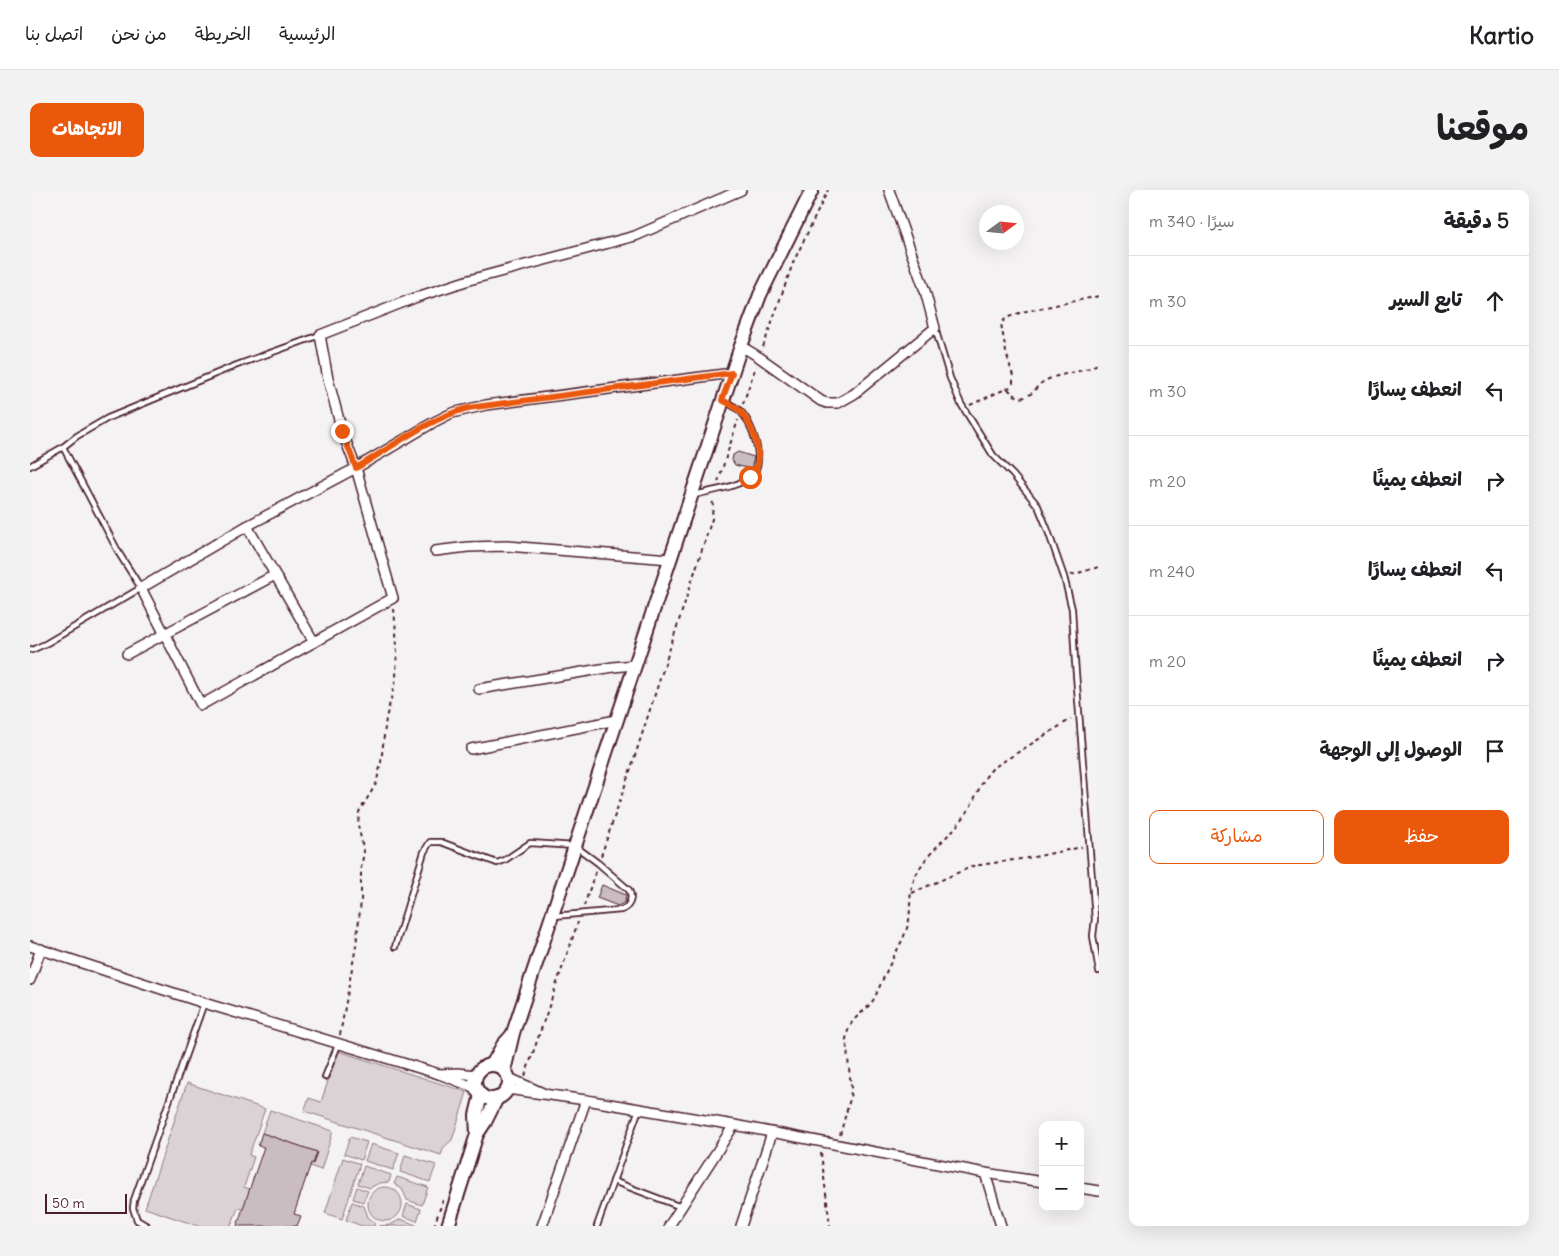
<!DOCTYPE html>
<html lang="ar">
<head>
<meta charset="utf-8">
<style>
	body { margin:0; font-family:Delius,"Playpen Sans Arabic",sans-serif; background:#f2f2f2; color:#202124; direction:rtl }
	.controls { position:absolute; right:15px; bottom:15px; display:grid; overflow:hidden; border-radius:10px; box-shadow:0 5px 20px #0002 }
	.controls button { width:45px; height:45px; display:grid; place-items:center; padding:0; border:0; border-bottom:1px solid #e0e0e0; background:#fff; color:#202124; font:25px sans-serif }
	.compass { position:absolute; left:949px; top:15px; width:45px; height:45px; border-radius:50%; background:#fff; box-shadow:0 5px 20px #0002; rotate:75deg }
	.scale { position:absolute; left:15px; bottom:12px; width:82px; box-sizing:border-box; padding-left:5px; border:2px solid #4a1f2b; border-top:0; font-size:14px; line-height:18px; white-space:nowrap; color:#4a1f2b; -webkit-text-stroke:4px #fff; paint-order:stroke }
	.stop { position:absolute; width:15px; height:15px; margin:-11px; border:4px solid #ea580c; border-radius:50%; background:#fff }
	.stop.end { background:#ea580c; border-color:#fff; box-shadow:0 1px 5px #0008 }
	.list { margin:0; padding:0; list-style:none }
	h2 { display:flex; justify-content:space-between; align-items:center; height:65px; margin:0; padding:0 20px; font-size:21px }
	h2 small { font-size:16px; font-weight:400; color:#757577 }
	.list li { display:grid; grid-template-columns:32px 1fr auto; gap:15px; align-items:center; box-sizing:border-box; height:90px; padding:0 20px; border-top:1px solid #e0e0e0 }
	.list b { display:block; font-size:19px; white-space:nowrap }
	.list em { font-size:16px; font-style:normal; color:#757577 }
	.actions { display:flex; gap:10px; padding:15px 20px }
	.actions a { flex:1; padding:11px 0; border:1px solid #ea580c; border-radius:10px; text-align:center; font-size:18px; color:#ea580c }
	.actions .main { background:#ea580c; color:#fff }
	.icon { flex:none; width:28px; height:28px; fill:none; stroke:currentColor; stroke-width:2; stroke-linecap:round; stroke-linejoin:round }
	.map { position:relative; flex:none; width:1069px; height:1036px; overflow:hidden; direction:ltr; border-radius:10px }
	header { display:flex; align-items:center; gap:30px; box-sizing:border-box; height:70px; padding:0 25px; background:#fff; border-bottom:1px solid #e0e0e0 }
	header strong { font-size:24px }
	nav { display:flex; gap:28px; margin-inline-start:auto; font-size:18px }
	.intro { display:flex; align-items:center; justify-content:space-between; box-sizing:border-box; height:120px; padding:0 30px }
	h1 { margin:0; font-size:35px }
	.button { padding:12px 22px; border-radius:10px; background:#ea580c; color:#fff; font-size:18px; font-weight:700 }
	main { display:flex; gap:30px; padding:0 30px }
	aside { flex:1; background:#fff; border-radius:10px; box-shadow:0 5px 20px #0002 }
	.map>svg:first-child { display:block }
	.green { fill:#dbd2d5; stroke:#927880 }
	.building { fill:#cabdc1; stroke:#4a1f2b }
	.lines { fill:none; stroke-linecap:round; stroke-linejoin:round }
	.service-casing { stroke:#4a1f2b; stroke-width:8 }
	.minor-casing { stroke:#4a1f2b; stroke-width:12 }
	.secondary-casing { stroke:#4a1f2b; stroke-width:16 }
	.path { stroke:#4a1f2b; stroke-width:2; stroke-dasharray:4 4; stroke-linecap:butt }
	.service { stroke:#fff; stroke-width:4.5 }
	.minor { stroke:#fff; stroke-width:9 }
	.secondary { stroke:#fff; stroke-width:12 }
	.route { stroke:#ea580c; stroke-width:6 }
</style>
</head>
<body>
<header>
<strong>Kartio</strong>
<nav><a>الرئيسية</a><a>الخريطة</a><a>من نحن</a><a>اتصل بنا</a></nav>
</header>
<div class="intro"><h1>موقعنا</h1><a class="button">الاتجاهات</a></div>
<main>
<aside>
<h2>5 دقيقة<small>سيرًا · 340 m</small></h2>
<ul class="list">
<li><svg class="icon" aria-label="ahead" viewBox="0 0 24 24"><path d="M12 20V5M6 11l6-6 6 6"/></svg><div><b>تابع السير</b></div><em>30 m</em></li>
<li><svg class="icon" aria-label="left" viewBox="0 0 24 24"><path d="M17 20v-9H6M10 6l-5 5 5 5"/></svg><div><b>انعطف يسارًا</b></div><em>30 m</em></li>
<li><svg class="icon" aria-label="right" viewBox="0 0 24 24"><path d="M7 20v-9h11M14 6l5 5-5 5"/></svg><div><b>انعطف يمينًا</b></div><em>20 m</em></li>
<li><svg class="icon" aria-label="left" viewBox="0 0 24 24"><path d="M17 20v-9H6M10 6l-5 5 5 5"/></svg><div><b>انعطف يسارًا</b></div><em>240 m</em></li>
<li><svg class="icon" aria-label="right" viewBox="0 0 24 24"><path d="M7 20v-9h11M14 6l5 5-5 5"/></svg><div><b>انعطف يمينًا</b></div><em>20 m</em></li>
<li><svg class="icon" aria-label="arrive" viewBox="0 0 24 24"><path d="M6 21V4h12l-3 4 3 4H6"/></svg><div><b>الوصول إلى الوجهة</b></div></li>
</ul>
<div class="actions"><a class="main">حفظ</a><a>مشاركة</a></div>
</aside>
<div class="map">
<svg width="1069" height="1036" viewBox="0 0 1069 1036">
	<rect width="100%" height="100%" fill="#f4f2f2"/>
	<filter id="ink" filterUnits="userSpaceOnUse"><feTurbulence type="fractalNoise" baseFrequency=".02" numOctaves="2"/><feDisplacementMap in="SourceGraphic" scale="10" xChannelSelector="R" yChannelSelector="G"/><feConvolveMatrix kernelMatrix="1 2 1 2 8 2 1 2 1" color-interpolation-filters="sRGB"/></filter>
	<g filter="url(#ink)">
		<g class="green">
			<polygon points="308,861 437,902 422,950 414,957 411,965 274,921 279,908 291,912"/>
			<polygon points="157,893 235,919 219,965 224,967 214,997 220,999 213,1019 208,1018 201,1036 168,1036 115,1018"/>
			<polygon points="240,920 303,941 291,980 280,976 281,973 283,974 287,962 232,943"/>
			<polygon points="320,947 337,952 331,970 314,964"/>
			<polygon points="341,954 369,963 363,980 335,971"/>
			<polygon points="375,965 406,975 400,992 370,982"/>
			<polygon points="313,968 330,974 312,1029 295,1023"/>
			<polygon points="334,976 361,985 359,992 349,993 340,998 328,994"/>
			<polygon points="367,987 398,997 392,1015 377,1010 372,999 364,994"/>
			<circle cx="355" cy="1014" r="17"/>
			<polygon points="327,997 338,1001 333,1012 323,1009"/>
			<polygon points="322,1012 334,1016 338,1027 345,1033 344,1036 332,1036 316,1030"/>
			<polygon points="377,1014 391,1019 387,1031 373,1026"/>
			<polygon points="371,1029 386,1035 386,1036 349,1036 360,1035"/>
		</g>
		<g class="building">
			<polygon points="708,262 724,267 721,279 705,275 702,270 703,265"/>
			<polygon points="572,695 596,705 595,712 588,716 567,708"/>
			<polygon points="232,943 287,962 283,974 281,973 264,1024 271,1026 267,1036 207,1036 234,957 228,956"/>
		</g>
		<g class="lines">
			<g class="service-casing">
				<g id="service">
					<polyline points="905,138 920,188 931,214 963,265 983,285 1008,316 1017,338 1034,387 1042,419 1045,471 1063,701 1065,729 1063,746 1069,781"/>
					<polyline points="0,276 33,257 47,246 78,228 207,175 290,145"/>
					<path d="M664 305C679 301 711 297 722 285 736 271 722 232 710 221 706 217 699 214 693 210"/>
					<polyline points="0,459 2,460 17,453 111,398 90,365 33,257"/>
					<path d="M365 757 394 662 400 652H411L467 673 475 670 500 653 545 656 568 673 599 700C603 708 600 717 591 720L524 726"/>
					<polyline points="295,887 308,855"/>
					<polyline points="583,991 651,1017"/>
					<polyline points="117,1036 107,1030 103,1018 104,1010 174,813"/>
					<polyline points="567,1036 609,919"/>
				</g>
			</g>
			<g class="minor-casing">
				<g id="minor">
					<polyline points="711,156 729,167 791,211 797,213 808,213 824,204 905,138 895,101 859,0"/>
					<polyline points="702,183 456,215 422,223 404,232 326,278 217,336 111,398 171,515 363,408 326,278 312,241 298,189 290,145 387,107 439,90 605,46 711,0"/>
					<polyline points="217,336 284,452"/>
					<polyline points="405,361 438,357 477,356 640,369"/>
					<polyline points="97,464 245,385"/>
					<polyline points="449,499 583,477 604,475"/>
					<polyline points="441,559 586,530"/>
					<polyline points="0,756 174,813 409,884 446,898"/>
					<polyline points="0,790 11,759"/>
					<polyline points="409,884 428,883 446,885"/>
					<polyline points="477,887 513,903"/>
					<polyline points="477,899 556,910 704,935 955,983 1013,992"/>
					<polyline points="955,983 971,1036"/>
					<polyline points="1050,998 1069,1001"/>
					<polyline points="512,1036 556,910"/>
					<polyline points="639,1036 704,935"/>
					<polyline points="711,1036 742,943"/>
				</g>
			</g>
			<g class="secondary-casing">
				<g id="secondary">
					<polyline points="462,875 473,855 482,845"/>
					<circle cx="462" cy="892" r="17"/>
					<polyline points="474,881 483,843 711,156 730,105 782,0"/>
					<polyline points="447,944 446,925 451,905"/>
					<polyline points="418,1036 447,944 455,932 467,908"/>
				</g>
			</g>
			<g class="path">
				<polyline points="733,157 763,73 798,0"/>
				<path d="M978 199C983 204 988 209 995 207 1004 204 1006 196 1013 192 1029 182 1052 184 1069 173"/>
				<polyline points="713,214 726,176"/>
				<polyline points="940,215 980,197 983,193 983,186 976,162 971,134 976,128 992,122 1069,106"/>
				<polyline points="688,292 708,230"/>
				<polyline points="1041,385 1069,377"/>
				<polyline points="571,666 602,575 682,329 683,309"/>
				<polyline points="882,703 943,676 1004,667 1052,657"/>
				<polyline points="554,716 566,680"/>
				<polyline points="310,845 326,756 331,711 331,678 334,662 328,635 329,622 346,594 351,573 356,528 366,489 367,455 364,419"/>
				<polyline points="495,886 548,732"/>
				<path d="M810 945 820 909 821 897 816 850C819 824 835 826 845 807 850 796 855 784 861 772 866 761 873 751 877 738 882 724 878 708 883 693 892 664 920 648 936 624 946 609 950 591 963 578L1041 529"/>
				<polyline points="791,963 800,1036"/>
				<polyline points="404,1036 413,1010"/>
			</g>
			<use href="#service" class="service"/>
			<use href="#minor" class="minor"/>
			<use href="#secondary" class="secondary"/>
		</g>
	</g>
	<g class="lines" filter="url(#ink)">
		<path class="route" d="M312 241 326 278C362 257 398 229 438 218L702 183 692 210C698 213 707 217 712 223 723 238 738 272 720 287"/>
	</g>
</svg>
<div class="controls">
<button>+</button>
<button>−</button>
</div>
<svg class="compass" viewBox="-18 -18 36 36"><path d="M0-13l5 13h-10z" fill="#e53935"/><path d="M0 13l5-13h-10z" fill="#757577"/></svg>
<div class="scale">50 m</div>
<div class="stop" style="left:720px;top:287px"></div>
<div class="stop end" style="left:312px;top:241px"></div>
</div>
</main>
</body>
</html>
